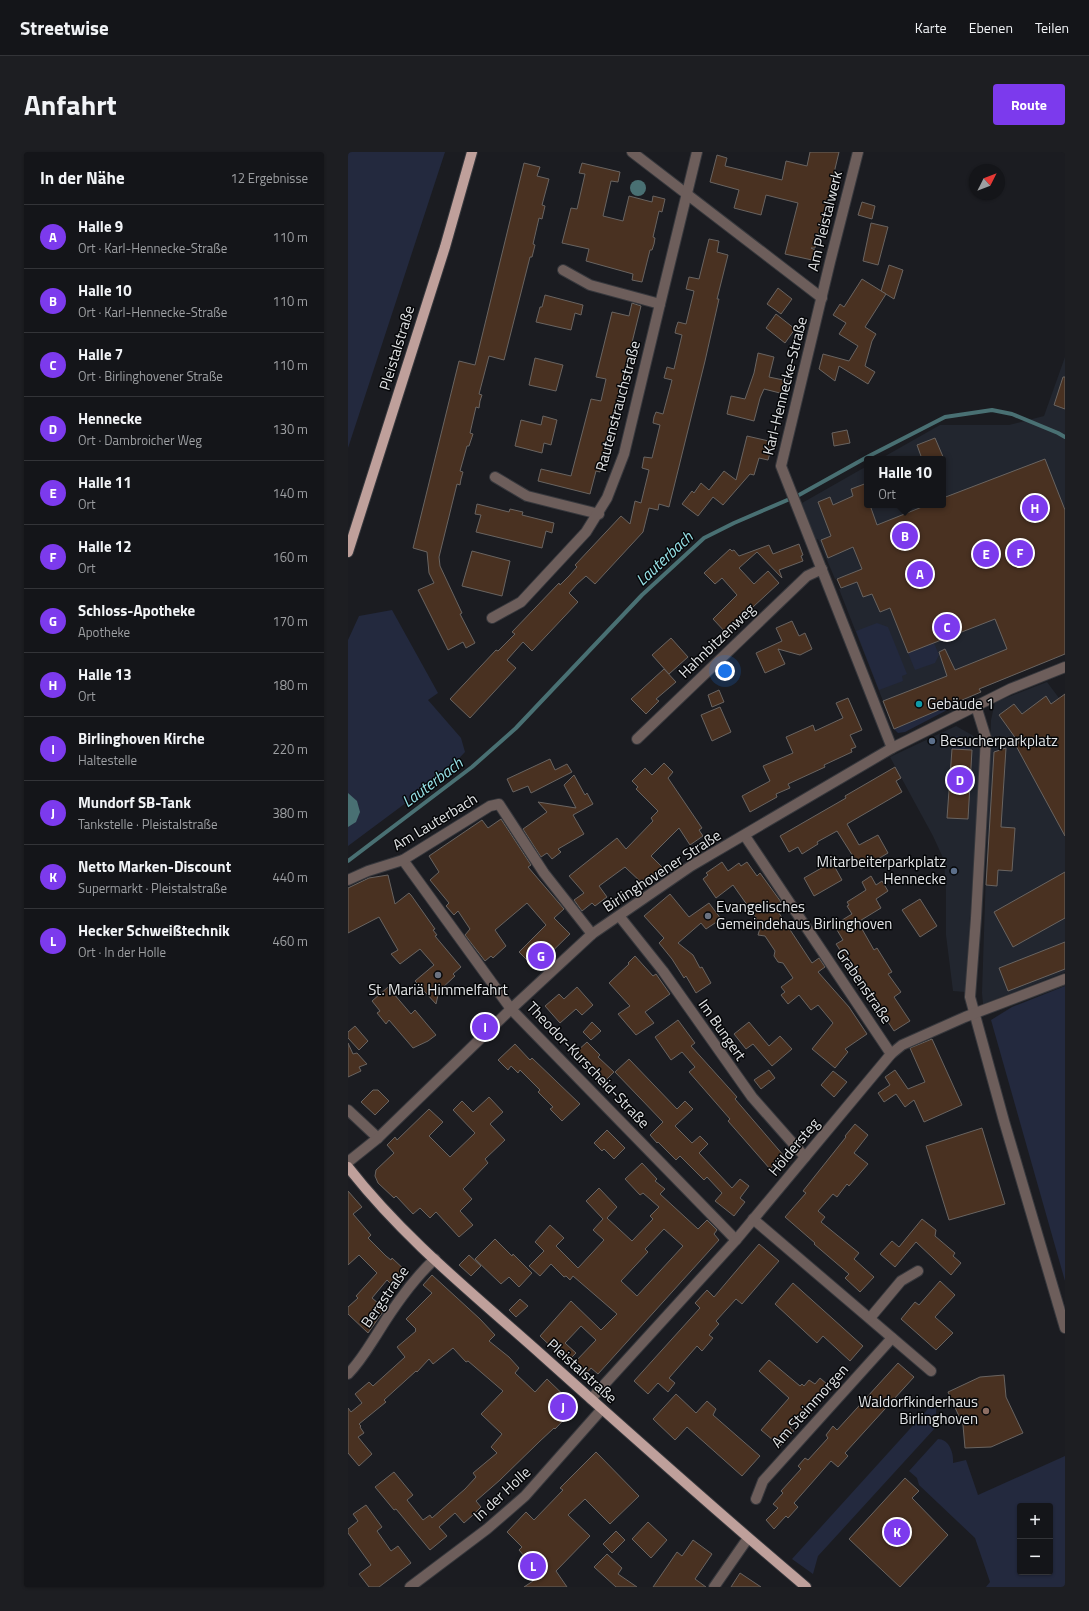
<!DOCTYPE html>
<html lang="de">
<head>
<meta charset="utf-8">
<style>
	body { margin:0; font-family:"Titillium Web",sans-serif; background:#1d1e22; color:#f1f3f6 }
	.controls { position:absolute; right:12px; bottom:12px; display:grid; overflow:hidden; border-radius:4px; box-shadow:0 1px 3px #0004 }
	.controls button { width:36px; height:36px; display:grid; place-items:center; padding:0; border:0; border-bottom:1px solid #333438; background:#141519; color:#f1f3f6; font:20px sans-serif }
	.compass { position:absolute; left:621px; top:12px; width:36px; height:36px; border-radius:50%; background:#141519; box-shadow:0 1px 3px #0004; rotate:48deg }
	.you { position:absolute; left:377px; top:519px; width:14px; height:14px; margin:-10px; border:3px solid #fff; border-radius:50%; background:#1a73e8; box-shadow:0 0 0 6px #1a73e833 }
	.badge { display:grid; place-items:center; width:26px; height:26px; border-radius:50%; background:#7c3aed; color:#fff; font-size:13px; font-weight:700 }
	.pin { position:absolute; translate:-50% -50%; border:2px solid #fff; box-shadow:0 1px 4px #0006 }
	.popup { position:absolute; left:516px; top:304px; width:82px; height:52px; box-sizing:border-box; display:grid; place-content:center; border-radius:4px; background:#141519; filter:drop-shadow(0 1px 3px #0005); font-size:13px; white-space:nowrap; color:#9d9fa2 }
	.popup b { font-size:15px; color:#f1f3f6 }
	.popup::after { content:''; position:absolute; left:50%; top:100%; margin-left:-8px; border:8px solid transparent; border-top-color:#141519 }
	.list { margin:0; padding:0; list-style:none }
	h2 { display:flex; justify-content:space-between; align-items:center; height:52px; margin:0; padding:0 16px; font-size:17px }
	h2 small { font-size:13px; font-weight:400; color:#9d9fa2 }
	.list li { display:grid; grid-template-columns:26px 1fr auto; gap:12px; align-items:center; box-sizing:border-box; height:64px; padding:0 16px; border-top:1px solid #333438 }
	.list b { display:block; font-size:15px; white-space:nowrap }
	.list p { margin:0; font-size:13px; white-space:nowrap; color:#9d9fa2 }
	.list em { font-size:13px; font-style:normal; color:#9d9fa2 }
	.map { position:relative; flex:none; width:717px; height:1435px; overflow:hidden; border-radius:4px }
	header { display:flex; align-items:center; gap:24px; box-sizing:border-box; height:56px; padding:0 20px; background:#141519; border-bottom:1px solid #333438 }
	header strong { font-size:19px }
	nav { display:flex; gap:22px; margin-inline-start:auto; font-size:14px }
	.intro { display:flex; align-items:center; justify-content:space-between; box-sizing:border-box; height:96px; padding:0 24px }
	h1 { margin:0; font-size:28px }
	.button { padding:10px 18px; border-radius:4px; background:#7c3aed; color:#fff; font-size:14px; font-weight:700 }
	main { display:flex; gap:24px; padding:0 24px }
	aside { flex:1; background:#141519; border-radius:4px; box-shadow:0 1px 3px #0004 }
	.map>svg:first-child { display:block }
	.built { fill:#22262f }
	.green { fill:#23293e; fill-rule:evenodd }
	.water { fill:#497073 }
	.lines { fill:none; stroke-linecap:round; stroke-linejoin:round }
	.stream { stroke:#497073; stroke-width:4 }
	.building { fill:#493121; stroke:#696461; fill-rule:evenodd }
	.minor-casing { stroke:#37383d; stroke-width:12 }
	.major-casing { stroke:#37383d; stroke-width:12 }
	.minor { stroke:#6d5e5b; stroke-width:10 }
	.major { stroke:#bfa09b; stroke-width:10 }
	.culture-dot { fill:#0f9aa8; stroke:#060709; stroke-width:1.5 }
	.service-dot { fill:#5c6f8a; stroke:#060709; stroke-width:1.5 }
	.worship-dot { fill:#6b7280; stroke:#060709; stroke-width:1.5 }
	.education-dot { fill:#8d6e63; stroke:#060709; stroke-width:1.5 }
	.labels { text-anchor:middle; stroke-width:3; stroke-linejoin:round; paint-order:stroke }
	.street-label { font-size:15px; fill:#e2e4e6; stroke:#060709 }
	.poi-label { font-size:15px; fill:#e2e4e6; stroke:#060709; text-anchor:start }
	.water-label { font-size:16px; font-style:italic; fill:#97e2e8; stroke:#060709 }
</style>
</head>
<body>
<header>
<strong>Streetwise</strong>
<nav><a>Karte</a><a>Ebenen</a><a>Teilen</a></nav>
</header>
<div class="intro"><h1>Anfahrt</h1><a class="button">Route</a></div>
<main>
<aside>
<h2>In der Nähe<small>12 Ergebnisse</small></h2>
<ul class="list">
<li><span class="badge">A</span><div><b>Halle 9</b><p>Ort · Karl-Hennecke-Straße</p></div><em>110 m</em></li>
<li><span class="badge">B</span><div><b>Halle 10</b><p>Ort · Karl-Hennecke-Straße</p></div><em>110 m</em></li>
<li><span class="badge">C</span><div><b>Halle 7</b><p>Ort · Birlinghovener Straße</p></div><em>110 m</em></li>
<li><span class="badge">D</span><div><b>Hennecke</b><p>Ort · Dambroicher Weg</p></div><em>130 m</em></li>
<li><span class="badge">E</span><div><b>Halle 11</b><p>Ort</p></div><em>140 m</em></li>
<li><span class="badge">F</span><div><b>Halle 12</b><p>Ort</p></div><em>160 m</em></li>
<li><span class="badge">G</span><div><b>Schloss-Apotheke</b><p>Apotheke</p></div><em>170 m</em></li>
<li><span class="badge">H</span><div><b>Halle 13</b><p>Ort</p></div><em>180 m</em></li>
<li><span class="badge">I</span><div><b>Birlinghoven Kirche</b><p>Haltestelle</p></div><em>220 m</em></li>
<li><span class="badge">J</span><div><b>Mundorf SB-Tank</b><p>Tankstelle · Pleistalstraße</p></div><em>380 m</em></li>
<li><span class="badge">K</span><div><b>Netto Marken-Discount</b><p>Supermarkt · Pleistalstraße</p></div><em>440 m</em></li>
<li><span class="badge">L</span><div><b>Hecker Schweißtechnik</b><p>Ort · In der Holle</p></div><em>460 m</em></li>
</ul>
</aside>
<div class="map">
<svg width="717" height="1435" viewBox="0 0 717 1435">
	<rect width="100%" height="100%" fill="#1b1c21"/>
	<g class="built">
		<polygon points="717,205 717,502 632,537 633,540 609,550 553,580 546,577 491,437 500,433 497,424 487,427 470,387 467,388 454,351 519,314 519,353 595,353 595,307 532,307 592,273 661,273 696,264"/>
		<polygon points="699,530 717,554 717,820 635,852 634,841 643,568 647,550"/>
		<polygon points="608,574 631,587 633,595 617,840 605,839 598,783 598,739 596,708 585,684 542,605"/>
	</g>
	<g class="green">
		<polygon points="0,0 97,0 0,296"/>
		<polygon points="44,458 90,541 80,548 113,586 117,600 94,624 0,694 0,488 11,464"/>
		<polygon points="529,471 540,475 559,522 554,524 555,529 531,538 508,479"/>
		<polygon points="586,491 591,503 587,511 567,518 560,501"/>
		<polygon points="602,553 603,556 557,580 550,581 546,577"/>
		<polygon points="609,584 617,586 622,594 622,597 604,597 600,587"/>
		<polygon points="717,834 717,1129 643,868 664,855"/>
		<polygon points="589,1247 587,1276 470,1404 465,1422 444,1407"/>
		<path d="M590 1287C601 1287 606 1301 605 1311L618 1308 630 1343 717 1304V1435H638L642 1430 627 1386 571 1333 569 1326 561 1319ZM672 1354H702V1420H672Z"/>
	</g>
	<g class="water">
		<circle cx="290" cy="36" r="8"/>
		<polygon points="0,641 9,649 12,660 8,670 0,675"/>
	</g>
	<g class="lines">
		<polyline class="stream" points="0,709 124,615 168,576 294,443 356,386 386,371 451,343 521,304 597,265 644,258 664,262 710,281 717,285"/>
	</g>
	<g class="building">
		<polygon points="462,0 491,0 486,21 488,22 479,58 477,58 467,96 463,96 467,98 464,108 437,102 450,51 418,43 413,63 386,56 391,38 362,30 369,3 379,6 377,14 434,28 438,9 459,14"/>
		<polygon points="176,11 192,15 189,24 201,27 194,53 197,54 194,67 191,66 185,92 187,93 184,105 182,105 156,208 141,204 131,242 134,243 132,249 131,256 128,255 122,281 125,282 121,294 119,294 112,319 115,320 113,327 112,333 109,332 91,405 92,414 114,461 112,462 127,491 118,496 115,490 100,498 70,438 86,431 81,421 79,400 65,396 111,209 127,213"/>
		<polygon points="234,11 272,20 270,30 263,29 255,64 275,69 281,44 304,50 305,44 317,47 314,60 311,59 305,85 307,86 306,92 304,98 302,98 294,130 284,128 285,122 238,109 241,97 214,91 223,56 229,57 237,22 231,21"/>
		<polygon points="514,50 527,54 524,67 510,63"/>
		<polygon points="523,71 540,75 530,113 515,109"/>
		<polygon points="361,87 371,89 369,100 380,103 369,147 371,147 357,209 321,355 311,352 310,358 301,356 295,380 247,432 238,424 229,432 221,441 230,450 184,499 175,490 159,508 168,516 122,566 102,547 148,498 150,499 167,482 164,480 211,431 212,433 221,424 229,415 227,413 273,364 282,372 287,349 293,351 301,318 294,316 296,305 304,306 312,273 305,271 306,265 308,260 315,262 324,228 316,226 319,215 326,217 334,183 327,181 328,176 330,170 338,172 346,139 338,137 341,125 351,127"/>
		<polygon points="541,113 555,118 546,147 533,139"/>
		<polygon points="514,127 538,142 517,175 528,182 524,189 517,214 527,220 520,232 491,214 487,229 471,217 475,202 501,209 510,194 491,182 498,171 485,163 492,152 496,155"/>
		<polygon points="430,136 444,147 433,162 419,152"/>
		<polygon points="197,143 235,153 233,163 227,161 223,178 188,170 192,155 194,155"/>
		<polygon points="284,151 293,154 252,320 248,319 242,342 190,329 193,317 223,324 243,247 253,249 258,227 248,225 264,160 281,164"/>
		<polygon points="428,162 447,177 437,191 418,176"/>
		<polygon points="410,201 426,205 421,225 440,229 436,242 416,237 412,246 406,269 379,262 383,244 397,247 406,221"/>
		<polygon points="187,206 215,213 208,239 181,233"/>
		<polygon points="715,225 717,225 717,257 706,253"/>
		<polygon points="195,264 209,268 203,293 196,291 194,301 167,294 173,268 193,273"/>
		<polygon points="499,278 502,291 486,294 484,281"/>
		<polygon points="399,284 425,290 420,308 411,306 406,323 402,322 375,353 365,345 350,364 334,352 344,339 346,341 353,331 361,338 376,319 388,328"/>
		<polygon points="587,286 596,307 574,307 569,293"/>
		<polygon points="697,307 717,358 717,502 631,537 633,540 546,577 535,549 599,524 591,500 597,497 607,518 659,497 647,467 560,501 542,456 532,460 524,442 515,445 509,430 493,436 489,427 514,417 505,395 480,406 473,388 483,384 470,350 482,345 485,353 505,344 503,337 519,331 519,353 522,353 529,373 579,353 595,353 595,346"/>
		<polygon points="129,352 161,360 162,357 175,360 174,363 206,371 204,381 198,379 194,396 128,380 133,363 127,362"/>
		<polygon points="451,392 455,403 453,404 455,409 431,418 434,426 409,400 391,416 406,432 420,419 431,431 392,467 392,468 379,482 365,467 389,443 374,426 367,432 356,421 382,397 384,399 386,398 391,404 421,393 425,402"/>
		<polygon points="124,399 162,409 154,444 114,434"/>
		<polygon points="444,469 451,484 457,481 464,497 452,503 430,497 437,512 417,521 408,501 434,489 428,476"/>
		<polygon points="323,486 340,505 321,522 304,503"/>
		<polygon points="316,517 328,530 308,547 311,549 298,562 283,547"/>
		<polygon points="371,538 376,550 364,555 360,543"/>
		<polygon points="717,542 717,684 667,592 671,591 651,563 666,552 674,562 698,544 703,552"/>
		<polygon points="500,546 514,578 502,583 508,595 503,597 504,600 476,613 477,615 440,632 442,636 428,642 429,645 402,660 394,644 422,629 415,614 445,601 438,585 465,573 467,579 495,566 488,551"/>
		<polygon points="372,555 383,580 364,589 353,563"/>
		<polygon points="658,596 653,675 667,676 664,719 650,718 649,734 638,733 646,600"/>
		<polygon points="604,597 624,598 620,667 599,666"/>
		<polygon points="202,607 207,618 219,612 224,620 183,641 180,634 165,640 159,627"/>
		<polygon points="316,611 325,620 320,626 354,676 351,678 355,684 342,693 331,676 303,704 319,720 309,727 305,723 296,733 277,715 251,734 259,745 247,754 244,751 234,759 226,748 236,741 221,724 269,686 278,697 305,669 303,666 310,659 288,637 290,635 284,629 297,616 304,623"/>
		<polygon points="547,615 553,626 548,629 554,640 499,672 511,693 530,683 540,701 513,717 489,679 469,690 470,692 454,702 450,695 441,700 432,684 498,646 497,644"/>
		<polygon points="226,623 237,643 239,641 245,652 225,663 236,682 210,697 213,700 204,707 199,701 193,705 175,677 199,660 190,650 228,656 216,633"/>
		<polygon points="153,667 183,713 180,715 216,757 206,766 222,782 187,816 171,800 198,773 179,751 147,778 158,794 145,806 143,804 137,809 117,783 122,777 110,759 106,763 98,754 101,751 82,728 91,720 81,704 134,668 140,676"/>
		<polygon points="374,710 380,719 391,711 393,714 399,710 409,724 412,721 433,750 427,755 464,811 471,806 477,815 470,820 501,855 519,882 497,897 500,900 487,916 464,897 485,871 470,853 463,858 451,843 440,852 433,843 437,840 433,835 445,826 435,811 430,810 426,804 427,799 417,784 410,783 412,776 406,768 409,767 385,733 368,746 355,727 360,723 358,721"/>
		<polygon points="484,710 494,728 466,744 456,726"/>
		<polygon points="717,720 717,766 665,795 646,760"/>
		<polygon points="40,723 47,752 61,741 63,743 87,777 85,778 89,783 87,784 113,815 105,822 107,824 91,839 88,852 67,829 86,813 72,797 52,812 43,802 50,798 31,765 0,781 0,736 21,726"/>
		<polygon points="523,724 528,733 534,729 540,739 528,747 533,756 510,770 526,798 529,796 544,820 540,822 553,840 546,845 562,869 546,879 488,792 495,788 486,773 504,762 499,754 501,753 499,750 518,738 514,730"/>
		<polygon points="322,742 341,765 361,751 373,767 358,777 353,771 330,791 345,803 352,816 354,815 363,831 348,841 338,824 336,826 324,807 311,791 316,786 296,764"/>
		<polygon points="572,747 589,774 572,785 554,758"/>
		<polygon points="717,790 717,817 660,839 651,816"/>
		<polygon points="287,804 305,824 308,822 322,842 297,860 306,871 288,883 270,862 282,854 261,831 281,812 280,811"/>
		<polygon points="40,835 63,862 67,858 88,883 80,889 65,896 41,868 38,872 29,861 32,859 24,849"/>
		<polygon points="229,835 245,853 234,863 228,857 212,871 197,854 211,842 216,847"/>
		<polygon points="330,868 347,891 343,894 389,945 387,947 436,1004 422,1017 380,969 382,967 341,920 347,915 334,900 323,908 307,885"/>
		<polygon points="244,870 253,879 243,888 235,880"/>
		<polygon points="401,870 421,894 432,884 444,897 424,914 405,892 398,897 386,882"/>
		<polygon points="7,874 20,889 11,898 0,886 0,880"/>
		<polygon points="584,887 614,953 576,970 566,948 557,955 548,942 536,950 530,941 542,933 537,925 547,918 560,937 577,930 562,896"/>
		<polygon points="239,890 252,903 250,905 266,920 257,929 228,900"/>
		<polygon points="0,891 5,902 9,901 19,912 11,915 13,919 0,925"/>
		<polygon points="167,892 182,908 184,906 232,952 214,969 202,957 205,955 190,940 192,938 172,918 170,921 163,914 160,918 150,908"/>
		<polygon points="281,907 329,957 337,949 345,957 327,974 344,991 352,984 360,992 351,1001 384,1036 392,1027 401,1034 392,1046 397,1050 386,1064 367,1049 374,1041 359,1025 356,1028 332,1004 328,1008 310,990 309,991 302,983 315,970 267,920"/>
		<polygon points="421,918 427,926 413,937 406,928"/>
		<polygon points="485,919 499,930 486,945 473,933"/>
		<polygon points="25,938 30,938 41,949 27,963 13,950"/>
		<polygon points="141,945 155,960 142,972 157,988 137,1007 140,1011 115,1037 124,1047 112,1059 125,1073 111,1085 88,1060 82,1066 72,1056 65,1062 48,1044 46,1046 30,1031 27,1024 28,1018 46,1001 39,993 47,985 49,988 81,957 95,970 81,984 102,1005 127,981 105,958 114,949 125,960"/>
		<polygon points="507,972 520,983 506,1001 520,1012 501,1034 499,1032 489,1045 485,1042 470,1059 477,1065 473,1070 511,1101 506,1107 526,1125 512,1140 497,1126 501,1122 466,1092 467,1091 437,1065 458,1041 455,1039 498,985 497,984"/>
		<polygon points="634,976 657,1052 601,1068 578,994"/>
		<polygon points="259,978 277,996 266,1007 256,997 254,999 246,991"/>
		<path d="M294 1011 309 1027 307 1029 317 1037 312 1042 350 1077 359 1068 369 1078 366 1082 371 1088 250 1222 243 1216 239 1221 227 1210 248 1188 233 1174 217 1191 228 1201 219 1210 192 1184 223 1149 253 1178 269 1162 225 1124 222 1128 218 1124 216 1125 203 1112 192 1124 181 1114 196 1099 187 1090 202 1073 216 1086 208 1094 230 1116 256 1088 245 1078 255 1067 238 1049 251 1036 269 1055 259 1066 284 1089 305 1067 302 1064 311 1055 295 1041 292 1043 277 1027ZM316 1077 335 1094 289 1144 273 1129 300 1100 297 1097Z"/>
		<polygon points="0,1039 14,1055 5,1062 23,1083 20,1086 38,1104 43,1108 44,1106 60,1121 46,1135 39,1128 24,1146 37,1157 20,1181 0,1162 0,1155 10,1146 8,1144 29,1121 11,1103 0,1113"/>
		<polygon points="574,1067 588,1078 587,1084 607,1101 605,1104 613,1111 603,1123 568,1090 547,1115 532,1102 544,1089 551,1095"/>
		<polygon points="147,1087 164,1104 165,1102 184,1121 171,1135 161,1125 153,1132 127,1107"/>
		<polygon points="411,1092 431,1109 394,1152 388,1147 368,1169 371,1172 361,1183 365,1186 354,1199 349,1194 321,1226 327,1231 320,1240 310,1231 300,1242 286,1229 352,1156 347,1151 359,1138 366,1145"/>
		<polygon points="121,1103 133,1114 123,1124 111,1113"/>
		<polygon points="84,1123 132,1167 147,1183 141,1189 161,1205 171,1216 167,1221 187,1240 199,1227 228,1255 207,1277 206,1276 191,1290 152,1328 128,1349 133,1355 125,1363 116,1371 107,1361 91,1375 99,1384 82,1398 48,1357 46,1358 27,1335 46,1320 65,1343 59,1348 75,1368 82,1363 84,1366 117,1337 128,1325 125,1321 149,1301 143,1295 154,1282 133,1262 155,1239 120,1209 118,1210 105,1196 85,1212 81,1207 69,1220 68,1219 36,1248 38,1250 11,1272 13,1274 12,1275 16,1281 10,1285 24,1302 11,1314 0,1301 0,1256 3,1260 14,1251 7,1242 21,1230 25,1234 57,1205 49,1195 68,1179 67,1178 68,1177 58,1167 84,1141 75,1133"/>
		<polygon points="592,1129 607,1143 587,1165 605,1181 588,1198 553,1167 567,1150 571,1153"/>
		<polygon points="445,1131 515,1194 502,1209 475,1184 469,1191 427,1152"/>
		<polygon points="172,1147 180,1154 168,1165 161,1158"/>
		<polygon points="421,1208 452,1234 454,1232 456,1234 461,1228 467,1232 472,1226 480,1233 442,1276 446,1279 432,1294 413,1278 441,1246 411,1219"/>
		<polygon points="550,1211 566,1225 497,1301 500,1304 490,1315 483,1309 446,1351 450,1355 440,1366 438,1364 426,1377 418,1368 430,1356 425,1352 435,1341 433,1339 453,1317 450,1314 457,1306 460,1308 480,1286 478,1283 485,1274 489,1278"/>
		<polygon points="656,1223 658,1245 675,1281 643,1295 617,1296 615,1273 600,1240 632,1225"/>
		<polygon points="328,1242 348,1261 359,1249 368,1257 365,1263 412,1304 394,1324 339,1275 327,1288 305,1267"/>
		<polygon points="248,1300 291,1344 262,1372 237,1347 220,1363 242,1384 208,1419 219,1435 176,1435 185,1429 171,1409 177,1405 171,1398 174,1395 159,1380 178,1360 186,1368 215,1338 212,1336"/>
		<polygon points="557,1326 571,1339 564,1346 600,1383 552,1435 501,1387"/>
		<polygon points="18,1353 34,1375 29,1379 43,1399 50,1394 63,1411 31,1435 21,1435 11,1422 23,1413 0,1381 0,1377 10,1369 5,1362"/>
		<polygon points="300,1370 319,1388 303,1406 284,1387"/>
		<polygon points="268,1379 277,1388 264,1401 255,1392"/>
		<polygon points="345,1388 364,1402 347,1427 358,1435 305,1435 329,1400 334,1404"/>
		<polygon points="259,1402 274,1416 270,1422 289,1435 268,1435 246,1415"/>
		<polygon points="392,1421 413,1435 383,1435"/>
	</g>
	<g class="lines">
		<g class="minor-casing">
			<g id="minor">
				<polyline points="284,0 474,146"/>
				<polyline points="510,0 482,110 433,314 544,596"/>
				<polyline points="312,152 349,0"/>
				<polyline points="147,325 179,344 251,362"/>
				<polyline points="144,466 173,450 238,380 259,346 276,302 312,152 242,133 215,118"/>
				<polyline points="628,554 638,586 628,766 622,845 656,969 717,1176"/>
				<polyline points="289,587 459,424 474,417"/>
				<polyline points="397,684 543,902"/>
				<polyline points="55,708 163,857 388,1088"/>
				<polyline points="0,728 20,719 55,708 142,654 151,652 196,721 244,782"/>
				<polyline points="272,765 315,819 404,945 457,1005"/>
				<polyline points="0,958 30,986"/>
				<polyline points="0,1010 30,986 163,857 244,782 343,714 544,596 662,537 717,515"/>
				<polyline points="405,1067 583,1219"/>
				<polyline points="522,1166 553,1129 570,1119"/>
				<path d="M0 1222C12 1210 20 1196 29 1182 45 1156 64 1128 87 1107"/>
				<polyline points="243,1247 388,1088 543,902 554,893 617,865 717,827"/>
				<polyline points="408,1347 415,1329 544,1186"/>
				<polyline points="62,1435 139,1377 177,1344 254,1257"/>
				<polyline points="366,1435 400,1386"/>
			</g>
		</g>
		<g class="major-casing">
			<g id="major">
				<polyline points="0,400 97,95 124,0"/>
				<path d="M0 1015C56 1087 128 1144 195 1204 282 1282 369 1360 458 1435"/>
			</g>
		</g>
		<use href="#minor" class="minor"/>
		<use href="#major" class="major"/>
	</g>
	<circle class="culture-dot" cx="571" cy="552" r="4"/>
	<g class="service-dot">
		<circle cx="584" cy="589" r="4"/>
		<circle cx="606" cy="719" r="4"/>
	</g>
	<g class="worship-dot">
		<circle cx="360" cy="764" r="4"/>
		<circle cx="90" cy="823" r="4"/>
	</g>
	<circle class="education-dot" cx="638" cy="1259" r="4"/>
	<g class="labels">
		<g class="street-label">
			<text transform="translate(477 69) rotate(-76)" y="5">Am Pleistalwerk</text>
			<text transform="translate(49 196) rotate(-73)" y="5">Pleistalstraße</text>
			<text transform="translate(437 234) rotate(-76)" y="5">Karl-Hennecke-Straße</text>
			<text transform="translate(270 254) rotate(-75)" y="5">Rautenstrauchstraße</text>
			<text transform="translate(369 489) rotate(-44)" y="5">Hahnbitzenweg</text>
			<text transform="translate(87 670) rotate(-31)" y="5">Am Lauterbach</text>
			<text transform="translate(314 719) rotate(-33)" y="5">Birlinghovener Straße</text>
			<text transform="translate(516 834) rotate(56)" y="5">Grabenstraße</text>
			<text transform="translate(374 878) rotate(55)" y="5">Im Bungert</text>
			<text transform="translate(240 913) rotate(46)" y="5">Theodor-Kurscheid-Straße</text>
			<text transform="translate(446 995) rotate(-50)" y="5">Höldersteg</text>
			<text transform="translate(37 1145) rotate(-55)" y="5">Bergstraße</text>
			<text transform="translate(234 1219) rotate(42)" y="5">Pleistalstraße</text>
			<text transform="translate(462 1254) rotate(-48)" y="5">Am Steinmorgen</text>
			<text transform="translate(154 1342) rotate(-43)" y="5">In der Holle</text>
		</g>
		<g class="poi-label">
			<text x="579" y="557">Gebäude 1</text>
			<text x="592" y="594">Besucherparkplatz</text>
			<text x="598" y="715" text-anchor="end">Mitarbeiterparkplatz<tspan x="598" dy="17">Hennecke</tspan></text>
			<text x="368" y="760">Evangelisches<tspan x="368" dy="17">Gemeindehaus Birlinghoven</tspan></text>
			<text x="90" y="843" text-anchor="middle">St. Mariä Himmelfahrt</text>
			<text x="630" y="1255" text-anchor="end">Waldorfkinderhaus<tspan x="630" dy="17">Birlinghoven</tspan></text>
		</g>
		<g class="water-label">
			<text transform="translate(316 406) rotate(-43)" y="6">Lauterbach</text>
			<text transform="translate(84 630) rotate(-37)" y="6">Lauterbach</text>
		</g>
	</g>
</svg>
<div class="controls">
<button>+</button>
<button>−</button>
</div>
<svg class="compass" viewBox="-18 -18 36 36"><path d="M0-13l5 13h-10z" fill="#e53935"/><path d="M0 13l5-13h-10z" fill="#9d9fa2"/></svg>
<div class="you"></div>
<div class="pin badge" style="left:572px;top:422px">A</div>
<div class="pin badge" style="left:557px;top:384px">B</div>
<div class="popup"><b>Halle 10</b>Ort</div>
<div class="pin badge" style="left:599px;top:475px">C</div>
<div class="pin badge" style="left:612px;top:628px">D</div>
<div class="pin badge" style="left:638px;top:402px">E</div>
<div class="pin badge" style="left:672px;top:401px">F</div>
<div class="pin badge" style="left:193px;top:804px">G</div>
<div class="pin badge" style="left:687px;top:356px">H</div>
<div class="pin badge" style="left:137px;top:875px">I</div>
<div class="pin badge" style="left:215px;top:1255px">J</div>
<div class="pin badge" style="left:549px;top:1380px">K</div>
<div class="pin badge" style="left:185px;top:1414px">L</div>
</div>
</main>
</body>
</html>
